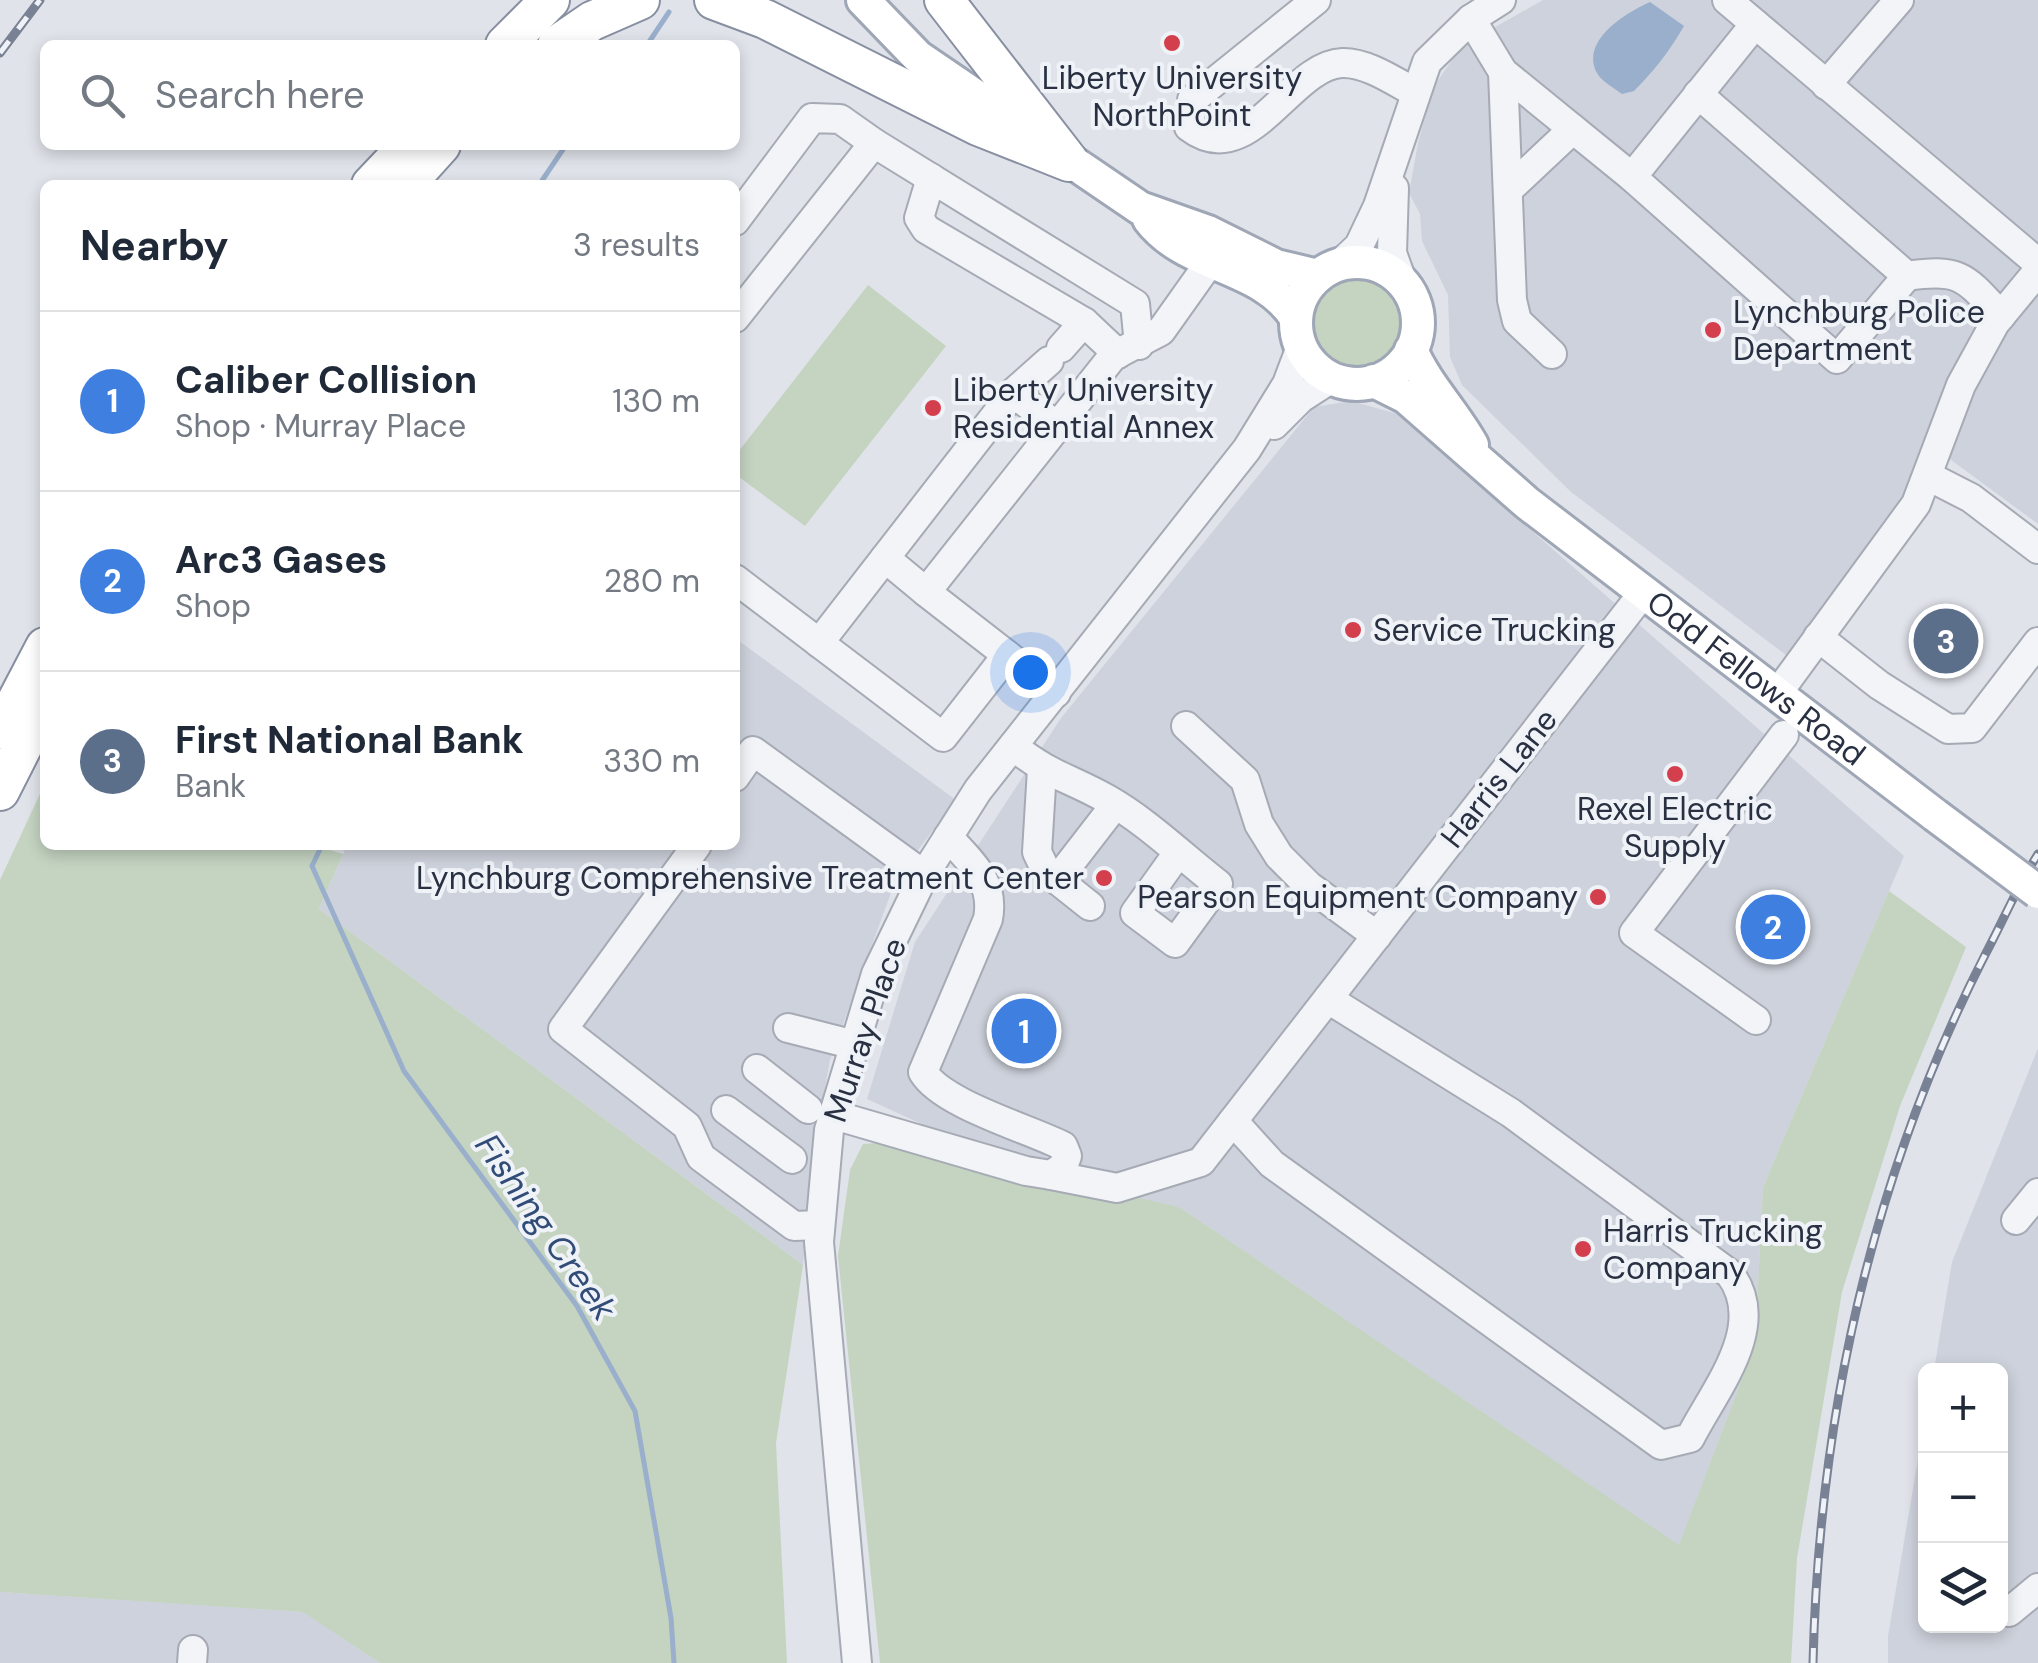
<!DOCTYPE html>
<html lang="en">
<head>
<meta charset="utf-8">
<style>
	body { margin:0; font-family:"DM Sans",sans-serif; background:#f6f6f7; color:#1f2937 }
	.controls { position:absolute; right:30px; bottom:30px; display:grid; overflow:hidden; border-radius:15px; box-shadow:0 5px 15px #0003 }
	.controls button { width:90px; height:90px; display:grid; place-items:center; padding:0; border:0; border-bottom:2px solid #e0e1e3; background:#fff; color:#1f2937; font:50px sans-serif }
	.you { position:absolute; left:1030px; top:672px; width:35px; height:35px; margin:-25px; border:8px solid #fff; border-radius:50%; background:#1a73e8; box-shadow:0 0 0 15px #1a73e833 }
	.badge { display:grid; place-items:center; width:65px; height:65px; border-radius:50%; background:#d43f4e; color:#fff; font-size:32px; font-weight:700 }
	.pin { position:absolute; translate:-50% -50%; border:5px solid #fff; box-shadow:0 2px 10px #0006 }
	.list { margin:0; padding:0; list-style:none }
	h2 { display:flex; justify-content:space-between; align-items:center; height:130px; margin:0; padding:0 40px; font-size:42px }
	h2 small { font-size:32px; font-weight:400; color:#747a83 }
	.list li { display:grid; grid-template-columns:65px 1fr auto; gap:30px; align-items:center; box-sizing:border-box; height:180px; padding:0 40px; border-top:2px solid #e0e1e3 }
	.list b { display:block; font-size:38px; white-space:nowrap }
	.list p { margin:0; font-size:32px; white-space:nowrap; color:#747a83 }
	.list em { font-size:32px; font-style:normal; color:#747a83 }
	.icon { flex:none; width:55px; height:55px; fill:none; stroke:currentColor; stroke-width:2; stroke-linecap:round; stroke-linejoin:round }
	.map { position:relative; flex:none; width:2038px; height:1663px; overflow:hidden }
	.search { position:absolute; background:#fff; box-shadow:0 5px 15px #0003; left:40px; top:40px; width:700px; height:110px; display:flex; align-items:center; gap:25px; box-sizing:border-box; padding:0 35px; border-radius:15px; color:#747a83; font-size:38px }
	.panel { position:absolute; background:#fff; box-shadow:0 5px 15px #0003; left:40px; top:180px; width:700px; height:670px; border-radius:15px }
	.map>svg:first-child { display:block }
	.built { fill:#ced2dc }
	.green { fill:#c4d4c1 }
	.water { fill:#99afcb }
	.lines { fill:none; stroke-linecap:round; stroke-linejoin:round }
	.stream { stroke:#99afcb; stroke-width:5 }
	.minor-casing { stroke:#a5aab4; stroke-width:32 }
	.major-casing { stroke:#9fa7b6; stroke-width:38 }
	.highway-casing { stroke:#878fa1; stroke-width:42 }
	.minor { stroke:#f3f4f8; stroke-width:28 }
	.major { stroke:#fff; stroke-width:32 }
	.highway { stroke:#fff; stroke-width:38 }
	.rail-casing { stroke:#798194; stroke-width:9 }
	.rail { stroke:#eff2f7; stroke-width:5; stroke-dasharray:15; stroke-linecap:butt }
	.major-bridge-casing { stroke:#9fa7b6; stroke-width:38; stroke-linecap:butt }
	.major-bridge { stroke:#fff; stroke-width:32 }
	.poi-dot { fill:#d43f4e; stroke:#eff2f7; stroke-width:4 }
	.labels { text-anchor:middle; stroke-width:8; stroke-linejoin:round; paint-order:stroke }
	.poi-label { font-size:32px; fill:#283042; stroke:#eff2f7; text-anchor:start }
	.street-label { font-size:32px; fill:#283042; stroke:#eff2f7 }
	.water-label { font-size:35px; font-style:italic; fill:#304c77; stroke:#eff2f7 }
</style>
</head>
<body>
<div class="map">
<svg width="2038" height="1663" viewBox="0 0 2038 1663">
	<rect width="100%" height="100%" fill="#e0e3ea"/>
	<g class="built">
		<polygon points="1543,0 2038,0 2038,524 1943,454 1803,668 1571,492 1462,385 1450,357 1448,295 1422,241 1420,214 1409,193 1418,143 1433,88 1453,58 1465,44"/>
		<polygon points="1351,401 1398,414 1904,856 1763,1187 1755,1345 1679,1546 1179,1207 1046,1181 867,1099 915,942 1061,718 1314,407"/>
		<polygon points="735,638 956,800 896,879 830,1060 815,1144 803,1265 319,909 347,845 735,845"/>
		<polygon points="2038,1048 2038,1663 1888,1663 1888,1636 1925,1418 1926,1626 2000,1626 2000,1370 1934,1370 1952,1262"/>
		<polygon points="0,1592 304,1612 380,1663 0,1663"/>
	</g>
	<g class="green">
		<circle cx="1357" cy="323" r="44"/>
		<polygon points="868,285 946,346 805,526 735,474 735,456"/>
		<polygon points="45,783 45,845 314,845 343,854 319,909 803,1265 776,1443 787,1663 380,1663 303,1612 0,1592 0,880"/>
		<polygon points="1889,891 1966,947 1900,1106 1842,1292 1797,1558 1791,1663 880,1663 838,1256 850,1170 863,1144 892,1142 1179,1207 1679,1545 1755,1345 1763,1187"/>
	</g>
	<path class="water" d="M1650 2 1684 26C1669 52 1654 71 1634 91L1622 94C1614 88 1601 81 1597 73 1580 40 1626 13 1650 2Z"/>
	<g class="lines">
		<g class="stream">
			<polyline points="647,45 669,12"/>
			<polyline points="539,185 566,145"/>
			<polyline points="322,845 312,866 404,1071 577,1306 635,1411 671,1618 674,1663"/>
		</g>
		<g class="minor-casing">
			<g id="minor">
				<path d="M1316 0 1192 100 1189 127C1249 173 1290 65 1342 63 1366 62 1394 81 1414 92"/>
				<polyline points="1727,0 2038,263"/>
				<polyline points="1471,19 1503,72 1632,177 1837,359 1907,276 1698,94"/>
				<polyline points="1503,72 1512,300 1517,321 1552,354"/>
				<polyline points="1826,85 1899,0"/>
				<polyline points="1632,177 1755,24"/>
				<polyline points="931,178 919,218 926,229 1084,322 1118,354"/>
				<polyline points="1394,188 1392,253 1402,281"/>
				<polyline points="1508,190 1573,129"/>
				<polyline points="735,221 812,118 840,119 874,143"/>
				<polyline points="1340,264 1359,246 1378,206 1427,62 1471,19 1501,0"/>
				<path d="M1907 276C1961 268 1965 277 2001 316"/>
				<polyline points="735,318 874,143 1135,304 1139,345"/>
				<polyline points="1061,348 1084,322"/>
				<polyline points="1013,393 1057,426"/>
				<polyline points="1274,425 1301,398 1332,378"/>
				<polyline points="1928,476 1971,498 2038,549"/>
				<polyline points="885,558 926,592"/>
				<polyline points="735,579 943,737 1007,655"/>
				<polyline points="1818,637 1879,685 1948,729 1972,728 2038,642"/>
				<polyline points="819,643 1013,393 1049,361"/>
				<polyline points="1056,693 926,592 1113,356 1161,331 1210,262"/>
				<polyline points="1777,694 1916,504 1961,385 1995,323 2038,271"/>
				<polyline points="1186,726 1245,780 1259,824 1279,856 1309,886 1377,936"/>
				<path d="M1013 746C1050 776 1070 778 1107 799 1146 821 1182 856 1218 884L1175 943 1135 913 1178 853"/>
				<polyline points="1042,769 1037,852 1046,871 1090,906"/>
				<polyline points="735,777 753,751 924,875"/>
				<polyline points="697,845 563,1029 687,1126 701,1157 794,1226 820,1225"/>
				<polyline points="1057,880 1115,805"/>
				<polyline points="1756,1020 1634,933 1784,735"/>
				<polyline points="788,1028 855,1045"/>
				<polyline points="757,1069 808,1109"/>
				<polyline points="726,1110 792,1159"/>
				<path d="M834 1115 1026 1171 1051 1175 1063 1167 1067 1156 1063 1146C1027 1128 942 1104 923 1072L988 919C995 882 972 863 948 837"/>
				<path d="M1233 1121 1272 1164 1661 1445 1690 1438C1715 1389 1769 1326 1730 1274L1511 1113 1328 999"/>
				<polyline points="1051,1175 1117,1188 1201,1162 1643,593"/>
				<polyline points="2016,1220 2038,1193"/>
				<polyline points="2009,1612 2038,1588"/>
				<polyline points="192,1663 193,1650"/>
				<polyline points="857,1663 819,1242 829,1130 876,974 924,875 978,790 1247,449 1287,384 1301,347"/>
			</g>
		</g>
		<g class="major-casing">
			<g id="major">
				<polyline points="863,0 918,57 1140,208 1208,232 1276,266 1318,276"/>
				<path d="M1149 219C1187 269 1263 264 1296 318"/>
				<circle cx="1357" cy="323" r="61"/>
				<path d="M1411 350C1427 386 1453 411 1472 445"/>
				<path id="s1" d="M1374 381 1406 397 1527 503 1935 815"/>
			</g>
		</g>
		<g class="highway-casing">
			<g id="highway">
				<polyline points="714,0 765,19 978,126 1069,162"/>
				<polyline points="944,0 1068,160"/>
				<polyline points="505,45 550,0"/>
				<polyline points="557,45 592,21 640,0"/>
				<polyline points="371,185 409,145"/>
				<polyline points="405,185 441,145"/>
				<polyline points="2,729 45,647"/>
				<polyline points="0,791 45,702"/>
			</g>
		</g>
		<use href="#minor" class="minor"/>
		<use href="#major" class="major"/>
		<use href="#highway" class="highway"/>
		<g class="rail-casing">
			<g id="rail">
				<polyline points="0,53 40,0"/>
				<path d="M1813 1663C1819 1415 1872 1176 1985 955 2003 921 2018 885 2038 854"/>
			</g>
		</g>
		<use href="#rail" class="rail"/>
		<g class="major-bridge-casing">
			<polyline id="major-bridge" points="1935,815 2038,892"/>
		</g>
		<use href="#major-bridge" class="major-bridge"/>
	</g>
	<g class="poi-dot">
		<circle cx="1172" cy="43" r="10"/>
		<circle cx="1713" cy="330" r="10"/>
		<circle cx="933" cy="408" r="10"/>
		<circle cx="1353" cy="630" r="10"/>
		<circle cx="1675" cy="774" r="10"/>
		<circle cx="1104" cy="878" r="10"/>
		<circle cx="1598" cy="897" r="10"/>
		<circle cx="1583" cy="1249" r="10"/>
	</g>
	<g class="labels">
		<g class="poi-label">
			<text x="1172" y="89" text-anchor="middle">Liberty University<tspan x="1172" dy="37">NorthPoint</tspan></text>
			<text x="1733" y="323">Lynchburg Police<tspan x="1733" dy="37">Department</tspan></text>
			<text x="953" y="401">Liberty University<tspan x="953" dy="37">Residential Annex</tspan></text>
			<text x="1373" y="641">Service Trucking</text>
			<text x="1675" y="820" text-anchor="middle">Rexel Electric<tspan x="1675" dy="37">Supply</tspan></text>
			<text x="1084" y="889" text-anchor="end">Lynchburg Comprehensive Treatment Center</text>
			<text x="1578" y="908" text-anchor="end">Pearson Equipment Company</text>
			<text x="1603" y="1242">Harris Trucking<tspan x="1603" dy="37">Company</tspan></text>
		</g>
		<g class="street-label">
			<text dy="11" stroke="none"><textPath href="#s1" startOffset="485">Odd Fellows Road</textPath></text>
			<text transform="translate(1499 778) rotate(-52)" y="11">Harris Lane</text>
			<text transform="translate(865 1030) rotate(-71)" y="11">Murray Place</text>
		</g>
		<g class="water-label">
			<text transform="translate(546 1227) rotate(55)" y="12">Fishing Creek</text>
		</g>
	</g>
</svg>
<div class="controls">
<button>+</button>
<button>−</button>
<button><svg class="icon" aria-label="layers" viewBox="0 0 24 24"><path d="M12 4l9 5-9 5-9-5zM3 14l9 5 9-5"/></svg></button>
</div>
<div class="you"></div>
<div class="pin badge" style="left:1024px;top:1031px;background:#3f7fe0">1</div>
<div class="pin badge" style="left:1773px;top:927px;background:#3f7fe0">2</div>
<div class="pin badge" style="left:1946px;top:641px;background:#5c6f8a">3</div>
<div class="search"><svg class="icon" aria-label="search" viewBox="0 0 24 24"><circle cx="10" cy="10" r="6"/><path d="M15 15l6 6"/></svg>Search here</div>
<section class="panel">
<h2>Nearby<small>3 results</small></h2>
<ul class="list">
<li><span class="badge" style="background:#3f7fe0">1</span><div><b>Caliber Collision</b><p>Shop · Murray Place</p></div><em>130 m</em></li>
<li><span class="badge" style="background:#3f7fe0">2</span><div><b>Arc3 Gases</b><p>Shop</p></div><em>280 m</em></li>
<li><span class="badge" style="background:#5c6f8a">3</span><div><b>First National Bank</b><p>Bank</p></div><em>330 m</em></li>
</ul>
</section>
</div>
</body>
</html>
